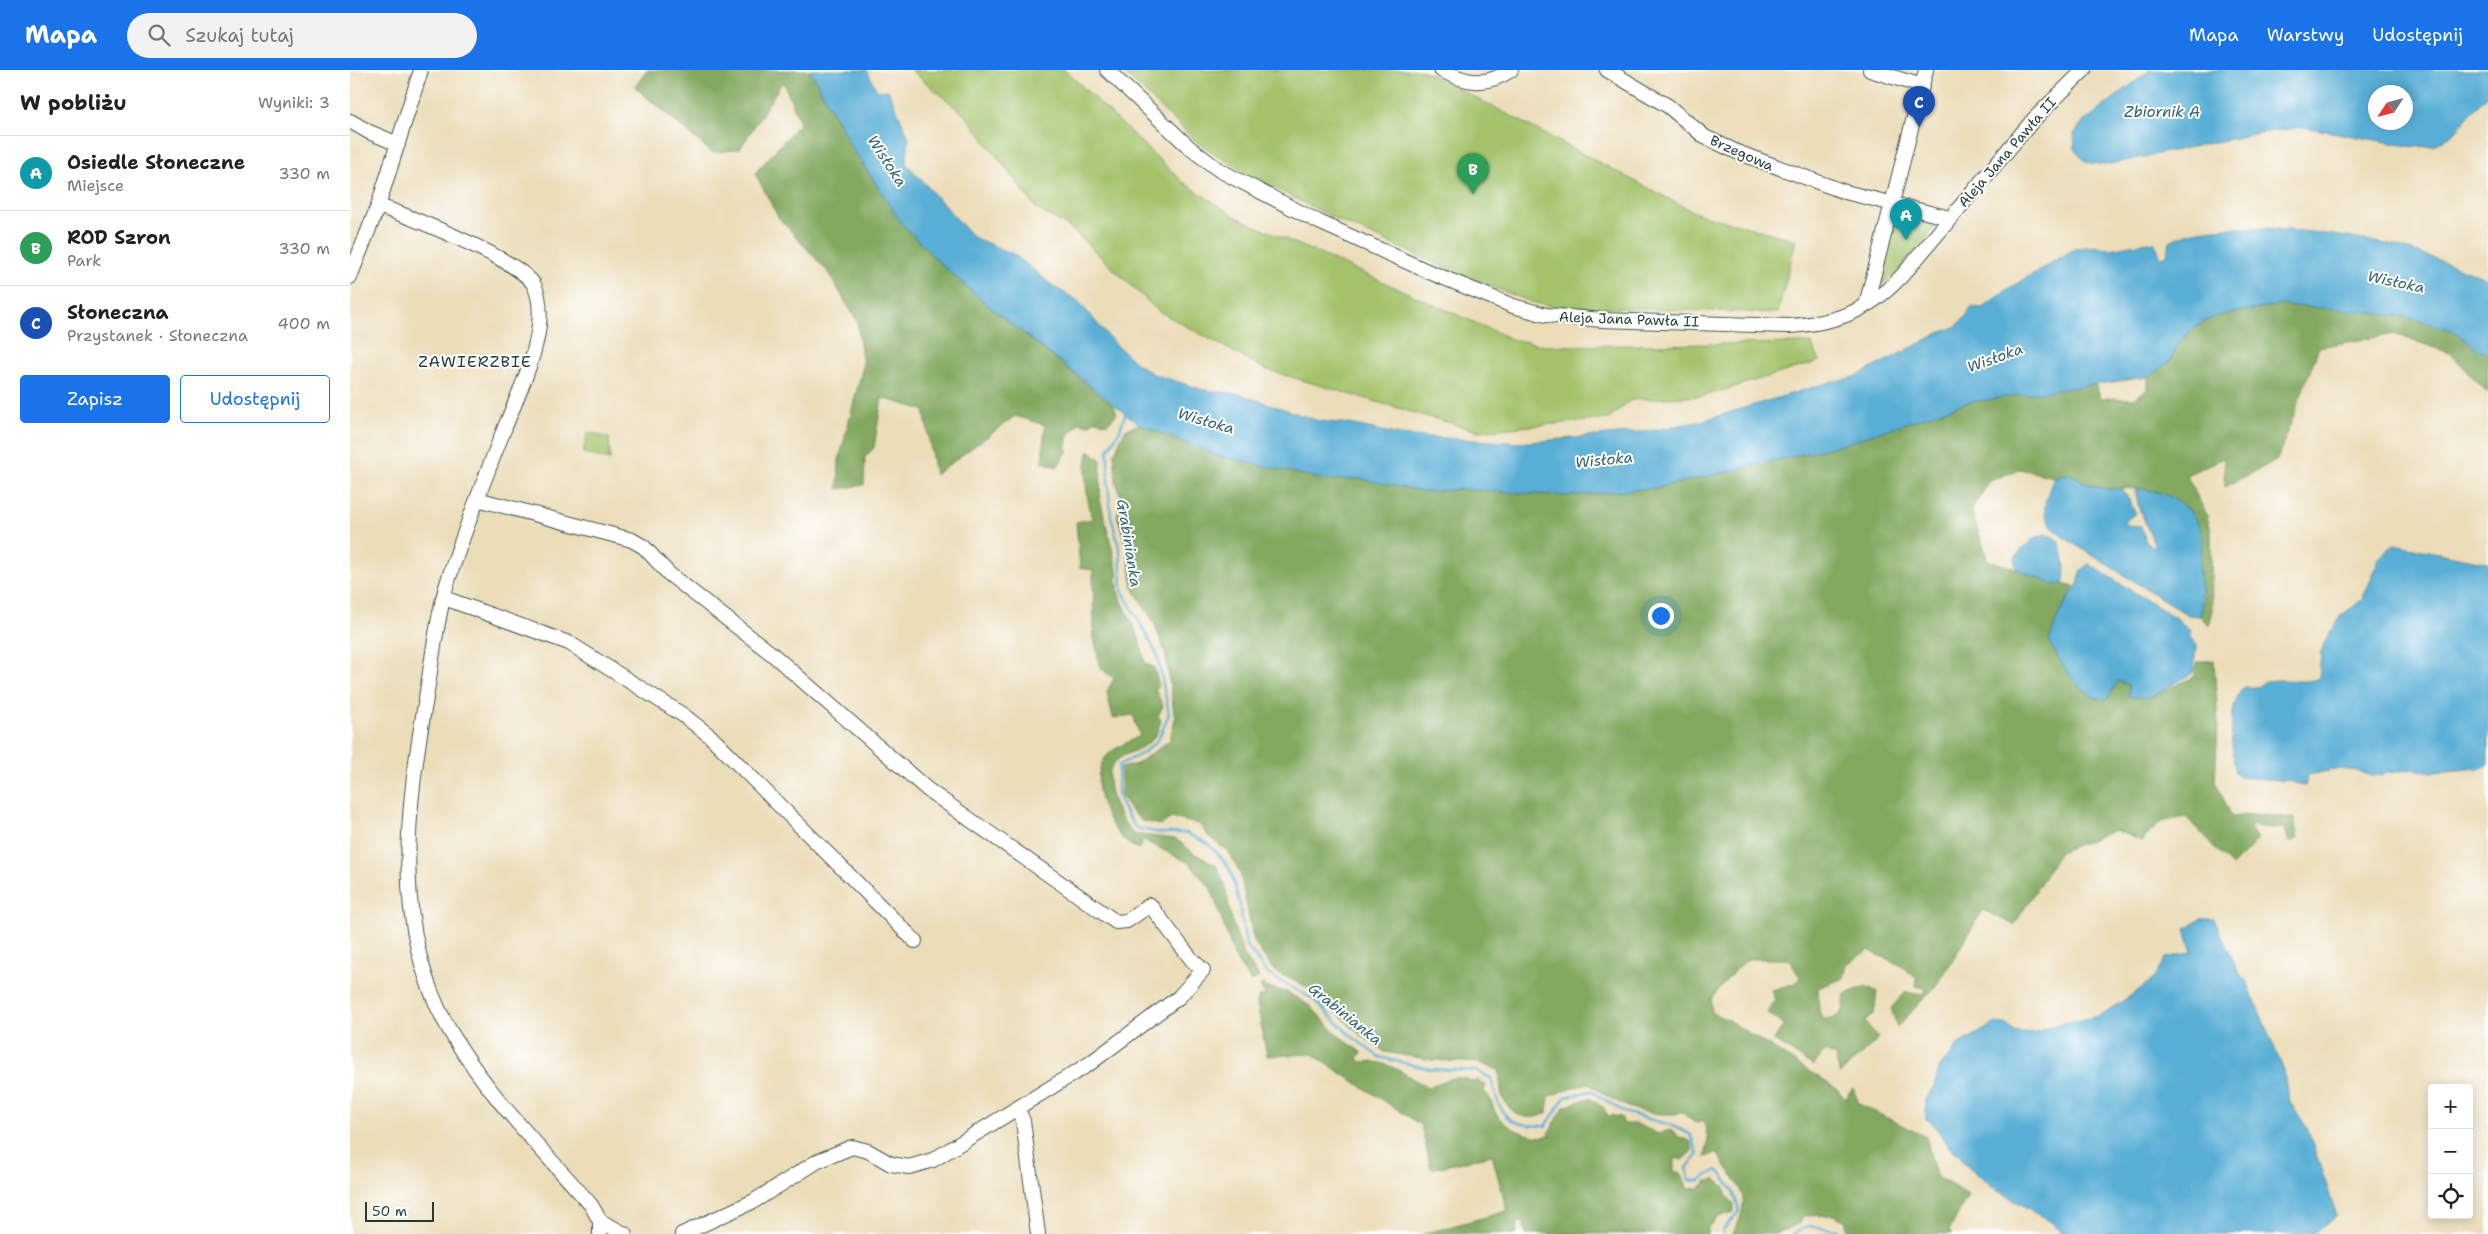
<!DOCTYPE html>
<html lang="pl">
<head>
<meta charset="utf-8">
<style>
	body { margin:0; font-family:"Shantell Sans",sans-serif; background:#f2f2f2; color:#222 }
	.controls { position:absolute; right:15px; bottom:15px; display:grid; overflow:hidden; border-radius:5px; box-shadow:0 2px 12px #0003 }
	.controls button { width:45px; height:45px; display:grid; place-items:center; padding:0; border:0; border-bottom:1px solid #e0e0e0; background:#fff; color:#222; font:25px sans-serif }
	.compass { position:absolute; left:2018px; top:15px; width:45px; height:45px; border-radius:50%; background:#fff; box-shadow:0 2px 12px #0003; rotate:234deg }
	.scale { position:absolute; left:15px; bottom:12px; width:69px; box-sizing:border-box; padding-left:5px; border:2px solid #1f3d34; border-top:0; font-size:14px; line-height:18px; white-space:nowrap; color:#1f3d34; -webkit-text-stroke:4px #fff; paint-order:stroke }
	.you { position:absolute; left:1310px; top:545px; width:18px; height:18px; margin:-12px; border:4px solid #fff; border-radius:50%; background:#1a73e8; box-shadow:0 0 0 8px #1a73e833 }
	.badge { display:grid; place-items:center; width:32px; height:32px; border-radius:50%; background:#1a73e8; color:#fff; font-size:16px; font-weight:700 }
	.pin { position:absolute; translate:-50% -41px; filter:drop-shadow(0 1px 2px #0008) }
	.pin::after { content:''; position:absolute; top:26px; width:18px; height:15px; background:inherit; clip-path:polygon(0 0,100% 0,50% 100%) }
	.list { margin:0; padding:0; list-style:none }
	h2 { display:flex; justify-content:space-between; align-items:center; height:65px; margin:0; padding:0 20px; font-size:21px }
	h2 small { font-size:16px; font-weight:400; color:#767676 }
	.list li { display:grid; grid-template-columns:32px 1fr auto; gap:15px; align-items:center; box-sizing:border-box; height:75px; padding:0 20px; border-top:1px solid #e0e0e0 }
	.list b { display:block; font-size:19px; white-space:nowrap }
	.list p { margin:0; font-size:16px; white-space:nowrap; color:#767676 }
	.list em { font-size:16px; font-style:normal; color:#767676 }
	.actions { display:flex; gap:10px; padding:15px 20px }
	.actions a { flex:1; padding:11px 0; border:1px solid #1a73e8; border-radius:5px; text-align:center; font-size:18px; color:#1a73e8 }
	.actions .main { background:#1a73e8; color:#fff }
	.icon { flex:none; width:28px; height:28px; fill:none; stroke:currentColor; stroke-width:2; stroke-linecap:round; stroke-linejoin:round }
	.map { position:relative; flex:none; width:2138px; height:1164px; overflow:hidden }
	header { display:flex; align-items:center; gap:30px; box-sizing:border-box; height:70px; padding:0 25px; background:#1a73e8; color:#fff }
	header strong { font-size:24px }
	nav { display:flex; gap:28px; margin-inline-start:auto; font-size:18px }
	.search { width:350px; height:45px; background:#f2f2f2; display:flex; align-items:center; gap:12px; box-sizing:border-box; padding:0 18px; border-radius:28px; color:#767676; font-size:19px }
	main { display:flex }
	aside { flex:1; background:#fff }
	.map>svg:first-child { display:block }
	.green { fill:#a3c26a; stroke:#61804f }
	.forest { fill:#82a85e; stroke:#507249 }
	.water { fill:#59aed5; stroke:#3c7684; fill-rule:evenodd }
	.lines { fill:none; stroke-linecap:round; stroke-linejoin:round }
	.stream { stroke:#59aed5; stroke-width:2.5 }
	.minor-casing { stroke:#3e5548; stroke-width:16 }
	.minor { stroke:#fff; stroke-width:14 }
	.labels { text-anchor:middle; stroke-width:4; stroke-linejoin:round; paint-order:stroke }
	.street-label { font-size:14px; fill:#1f3d34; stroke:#fff }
	.water-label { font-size:15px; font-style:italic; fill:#33656c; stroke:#fff }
	.quarter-label { font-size:16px; letter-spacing:1px; fill:#1f3d34; stroke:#fff }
</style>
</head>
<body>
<header>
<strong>Mapa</strong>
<div class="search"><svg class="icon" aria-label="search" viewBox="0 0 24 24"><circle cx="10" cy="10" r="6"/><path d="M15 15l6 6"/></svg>Szukaj tutaj</div>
<nav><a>Mapa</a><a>Warstwy</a><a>Udostępnij</a></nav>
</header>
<main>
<aside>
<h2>W pobliżu<small>Wyniki: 3</small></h2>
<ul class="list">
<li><span class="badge" style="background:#0f9aa8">A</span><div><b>Osiedle Słoneczne</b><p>Miejsce</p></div><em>330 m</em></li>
<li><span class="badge" style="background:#2e9e5b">B</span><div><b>ROD Szron</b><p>Park</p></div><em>330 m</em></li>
<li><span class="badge" style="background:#1a4fb4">C</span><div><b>Słoneczna</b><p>Przystanek · Słoneczna</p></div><em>400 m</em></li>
</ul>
<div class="actions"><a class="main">Zapisz</a><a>Udostępnij</a></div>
</aside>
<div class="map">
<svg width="2138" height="1164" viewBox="0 0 2138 1164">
	<rect width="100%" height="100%" fill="#fff"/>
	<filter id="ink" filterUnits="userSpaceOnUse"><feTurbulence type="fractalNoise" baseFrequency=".02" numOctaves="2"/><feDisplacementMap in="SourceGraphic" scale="10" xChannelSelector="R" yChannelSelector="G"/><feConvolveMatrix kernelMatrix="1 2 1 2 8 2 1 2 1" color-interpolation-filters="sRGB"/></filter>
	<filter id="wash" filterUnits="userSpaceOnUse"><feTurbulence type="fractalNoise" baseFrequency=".0096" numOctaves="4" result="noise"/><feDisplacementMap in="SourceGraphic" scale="20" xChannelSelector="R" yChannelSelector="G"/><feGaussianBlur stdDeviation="1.12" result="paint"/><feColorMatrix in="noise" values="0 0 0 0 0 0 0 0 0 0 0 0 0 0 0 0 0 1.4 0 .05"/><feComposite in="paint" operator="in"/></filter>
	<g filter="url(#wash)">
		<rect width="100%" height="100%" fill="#ecddb9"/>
		<g class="green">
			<polygon points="561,0 715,0 833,112 886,147 1162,269 1197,276 1461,273 1470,291 1354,326 1281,330 1259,349 1127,361 917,300 808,241 719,157 687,139 616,46"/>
			<polygon points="771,0 1073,0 1346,143 1446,170 1428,243 1200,236 1181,232 1102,201 992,152 898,105 848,73"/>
			<polygon points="1550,141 1588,152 1588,154 1546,203 1531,215 1546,144"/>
			<polygon points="238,362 259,368 260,390 233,383"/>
		</g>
		<g class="forest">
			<polygon points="297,0 460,0 501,76 552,154 595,198 639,236 764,336 767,344 757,354 746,350 738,355 730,353 717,367 717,382 707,397 692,392 695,355 665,346 585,405 574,340 532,328 524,378 515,387 514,415 488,419 489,390 513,296 507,251 477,201 428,147 405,103 450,53 433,11 390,79 362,83 285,17"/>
			<path d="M1929 235C1986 238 2045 240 2100 260 2113 265 2126 277 2138 285V323L2100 283 2044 264 1969 277 1927 390 1875 417 1874 388 1836 405 1856 443 1861 461 1862 544 1859 556 1850 546 1854 529 1849 500 1851 463 1838 438 1804 420 1772 418 1759 420 1734 413 1720 403 1704 407 1670 399 1640 411 1621 440 1638 490 1667 499 1705 515 1713 514 1724 517 1709 544 1699 571C1712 594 1725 615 1748 629L1768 611 1802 627 1845 606 1847 592 1864 590 1868 655 1865 711 1882 747 1906 744 1944 748 1948 769 1939 772 1935 759 1899 756 1908 770 1882 796 1836 747 1811 752 1792 771 1765 760 1710 782 1664 855 1633 840 1588 914 1547 957 1541 938 1556 922 1573 925 1576 918 1565 916 1566 908 1550 895 1518 880 1497 894 1494 908 1468 918 1469 941 1473 949H1483L1493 941 1495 924 1516 916 1527 922 1524 943 1515 952 1529 968 1490 1004 1485 986 1475 981 1463 996 1424 970 1434 954 1417 943 1425 930 1421 920 1443 914 1451 909 1439 889H1398L1385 900 1361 929 1362 943 1378 950 1487 1019 1495 1029 1503 1018 1509 1034 1576 1067 1586 1106 1618 1125 1599 1161 1602 1164H1502L1496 1159V1151L1483 1145 1453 1146 1450 1153 1426 1164H1383C1405 1122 1388 1117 1367 1083L1355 1087 1358 1071 1354 1050 1345 1053 1333 1043C1294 1048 1269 1036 1238 1013L1199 1026 1197 1043C1180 1052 1162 1047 1153 1028 1150 1021 1150 1009 1149 1000L1129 993 1081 990 1035 982 1004 960 971 924 924 901 904 872 890 803 879 782 859 767 849 754 821 748 811 755 792 751 780 740 771 726V698L787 694 820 670 825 649 815 582 804 553 783 518 777 480 767 445 772 430 766 412 764 384 775 360 789 354 865 385 976 410 1011 409 1075 422 1111 419 1217 426 1306 418 1491 375 1615 333 1745 314 1751 328 1783 329 1798 319V307L1821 290 1828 273 1847 255 1866 246Z"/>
			<path d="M739 380 751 390 750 429 767 499 768 522 789 568 795 593 804 597 809 617 805 619 813 636 808 646 811 650C810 654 808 661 806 665 790 688 752 679 760 719 764 738 771 749 783 764L826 769 845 784 866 795 875 815 882 852 894 885 909 907 901 912 885 888 861 819 839 793 793 770 789 779C785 777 779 775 775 771 756 754 738 711 755 688 763 677 779 672 790 666L783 645 763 648 757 622 764 608 750 598 744 567 743 500 730 498 726 452 742 449C737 427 732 402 739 380Z"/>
			<path d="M912 913 916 917 937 922 960 936 989 966 1012 983 1008 987 1010 992C1038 988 1055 1006 1078 1017 1094 1011 1107 1003 1123 1012L1128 1010 1136 1015 1134 1021C1143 1029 1141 1036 1147 1045 1156 1059 1186 1071 1201 1065L1199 1062 1214 1037 1239 1028 1253 1037 1257 1045 1271 1047 1274 1054H1287L1308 1064 1320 1060 1331 1068 1340 1071 1343 1080 1332 1090 1324 1088V1101L1330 1103 1339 1119 1349 1118 1355 1112 1365 1109 1375 1117 1376 1125 1384 1135 1383 1142 1369 1147 1358 1158V1164H1176L1173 1152 1166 1153 1167 1164H1073L1157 1141 1142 1085 1081 1099 1071 1055 962 984 917 986 907 933 909 926H916L910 917Z"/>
		</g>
		<g class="water">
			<path d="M460 0H517L527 21 538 20 559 68 556 93 623 167 665 185 703 216 728 231 764 273 786 293 803 304 854 320 889 324 969 351 1000 354 1050 365 1169 373 1300 361 1351 351 1477 313 1505 307 1591 262C1608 258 1613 251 1622 237L1632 238 1656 220 1726 178 1749 176 1759 179 1798 172 1805 173 1811 187 1817 185 1820 171C1862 144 2003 165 2052 178 2081 186 2110 198 2138 209V285L2101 260 2056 247 2013 241 1929 235 1866 246 1847 255 1828 273 1821 290 1798 307 1615 333 1491 375 1377 402 1306 418 1217 426 1111 419 1075 422 1011 409 976 410 865 385 789 354 639 236 595 198 552 154 501 76Z"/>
			<path d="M1800 0H2138V24L2104 63 2084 76 2064 77 1954 57 1909 63 1755 95 1736 92 1725 79 1724 64 1732 53ZM2026 22H2056V52H2026Z"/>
			<path d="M1720 403C1736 415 1752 422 1772 418L1786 443 1774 452 1775 455 1791 456 1796 472 1806 478 1789 438 1785 419C1814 420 1842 432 1851 462 1854 474 1849 489 1849 501 1849 520 1855 524 1850 546L1838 545 1713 467C1688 445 1693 437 1704 407Z"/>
			<path d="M1695 464C1701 466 1706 467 1709 473 1714 482 1717 504 1713 514L1705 515 1667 499 1664 489C1673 478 1681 468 1695 464Z"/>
			<path d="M2044 474 2138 493V695L2131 698 2084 702 2061 699 2023 706 2007 701 1990 699 1958 705 1955 715H1947L1941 711 1891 707 1885 702C1882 676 1876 637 1894 617H1907C1926 602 1948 617 1969 608L1971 582 1976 569 1993 544 2012 530 2026 498 2027 490Z"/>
			<path d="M1739 494 1826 548 1839 559 1840 567 1846 575 1844 602 1802 627H1779L1778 614 1768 611 1757 629C1729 630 1711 592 1699 571L1709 544 1729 512 1730 501Z"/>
			<polygon points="1850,849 1864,849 1889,903 1897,912 1934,1001 1938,1029 1957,1058 1987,1146 1967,1161 1959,1164 1712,1164 1701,1152 1648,1121 1614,1093 1609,1084 1600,1078 1584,1055 1576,1049 1576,1029 1584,1016 1590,996 1602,984 1607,975 1646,953 1656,954 1663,961 1683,963 1708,954 1749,946 1785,923 1804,908 1816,888 1842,882 1835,860"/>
		</g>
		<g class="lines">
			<g class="stream">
				<path d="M776 342 770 360 758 380V409L761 446 770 481 772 520 807 584 819 644 808 670 793 683 769 695C766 727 767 731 786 758L810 763H836L857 773 871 787 881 802 890 836 896 875 918 904 963 929 999 964 1029 987 1080 999 1126 1001 1141 1008C1151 1046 1154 1056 1196 1056L1215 1027 1241 1021 1274 1042 1320 1055 1340 1064 1348 1084 1337 1098 1339 1110 1348 1111 1367 1100C1380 1113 1385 1123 1389 1141L1373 1160V1164"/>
				<polyline points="1443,1164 1458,1156 1487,1160 1492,1164"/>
			</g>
		</g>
	</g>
	<g filter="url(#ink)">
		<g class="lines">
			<g class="minor-casing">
				<g id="minor">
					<path d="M757 0 840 78 869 100 969 152 1077 201 1163 236 1196 245 1252 250 1439 256C1490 253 1523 239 1557 200L1684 49 1734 0"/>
					<path d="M1091 0C1116 13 1136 17 1161 0"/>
					<polyline points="1257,0 1318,36 1355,67 1387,82 1495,122 1600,148"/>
					<polyline points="1520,0 1572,16"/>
					<polyline points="0,51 19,62 48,74"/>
					<path d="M28 136C57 145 172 191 184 215 203 254 170 320 155 357 134 410 113 463 96 517 86 553 82 591 76 628 57 739 40 858 100 961 138 1026 192 1079 241 1135L250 1151V1164"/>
					<polyline points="0,207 28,136 71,0"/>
					<polyline points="1516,235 1576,0"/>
					<polyline points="127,429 282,470 294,477 319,504 422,584 578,720 766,852 777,851 800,835 842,890 853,900 829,927 739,994 583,1090 559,1097 541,1094 518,1081 502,1077 468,1091 404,1131 332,1164"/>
					<polyline points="94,528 219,573 333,645 360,666 565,871"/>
					<polyline points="668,1039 673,1051 688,1164"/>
					<polyline points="250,1151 275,1164"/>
				</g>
			</g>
			<use href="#minor" class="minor"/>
		</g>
	</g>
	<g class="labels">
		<g class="street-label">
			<text transform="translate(1657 82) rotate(-49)" y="5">Aleja Jana Pawła II</text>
			<text transform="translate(1392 83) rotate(24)" y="5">Brzegowa</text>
			<text transform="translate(1279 249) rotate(2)" y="5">Aleja Jana Pawła II</text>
		</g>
		<g class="water-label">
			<text x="1812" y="47">Zbiornik A</text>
			<text transform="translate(537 91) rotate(57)" y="5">Wisłoka</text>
			<text transform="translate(2046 212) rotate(12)" y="5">Wisłoka</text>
			<text transform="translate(1645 288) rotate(-20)" y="5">Wisłoka</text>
			<text transform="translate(856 351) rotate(16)" y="5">Wisłoka</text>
			<text transform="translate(1254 390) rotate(-6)" y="5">Wisłoka</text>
			<text transform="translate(779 473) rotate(81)" y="5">Grabinianka</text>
			<text transform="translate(995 944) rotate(39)" y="5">Grabinianka</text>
		</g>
		<g class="quarter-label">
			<text x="125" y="297">ZAWIERZBIE</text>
		</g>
	</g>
</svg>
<div class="controls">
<button>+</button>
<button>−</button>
<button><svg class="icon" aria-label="locate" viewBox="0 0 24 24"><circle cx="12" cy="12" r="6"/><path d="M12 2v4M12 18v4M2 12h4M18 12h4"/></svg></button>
</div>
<svg class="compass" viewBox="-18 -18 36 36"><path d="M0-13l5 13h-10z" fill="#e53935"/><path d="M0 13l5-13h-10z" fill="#767676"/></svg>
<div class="scale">50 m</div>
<div class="you"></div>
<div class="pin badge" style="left:1556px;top:170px;background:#0f9aa8">A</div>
<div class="pin badge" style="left:1123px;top:124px;background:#2e9e5b">B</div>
<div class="pin badge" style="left:1569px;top:57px;background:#1a4fb4">C</div>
</div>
</main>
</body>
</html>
